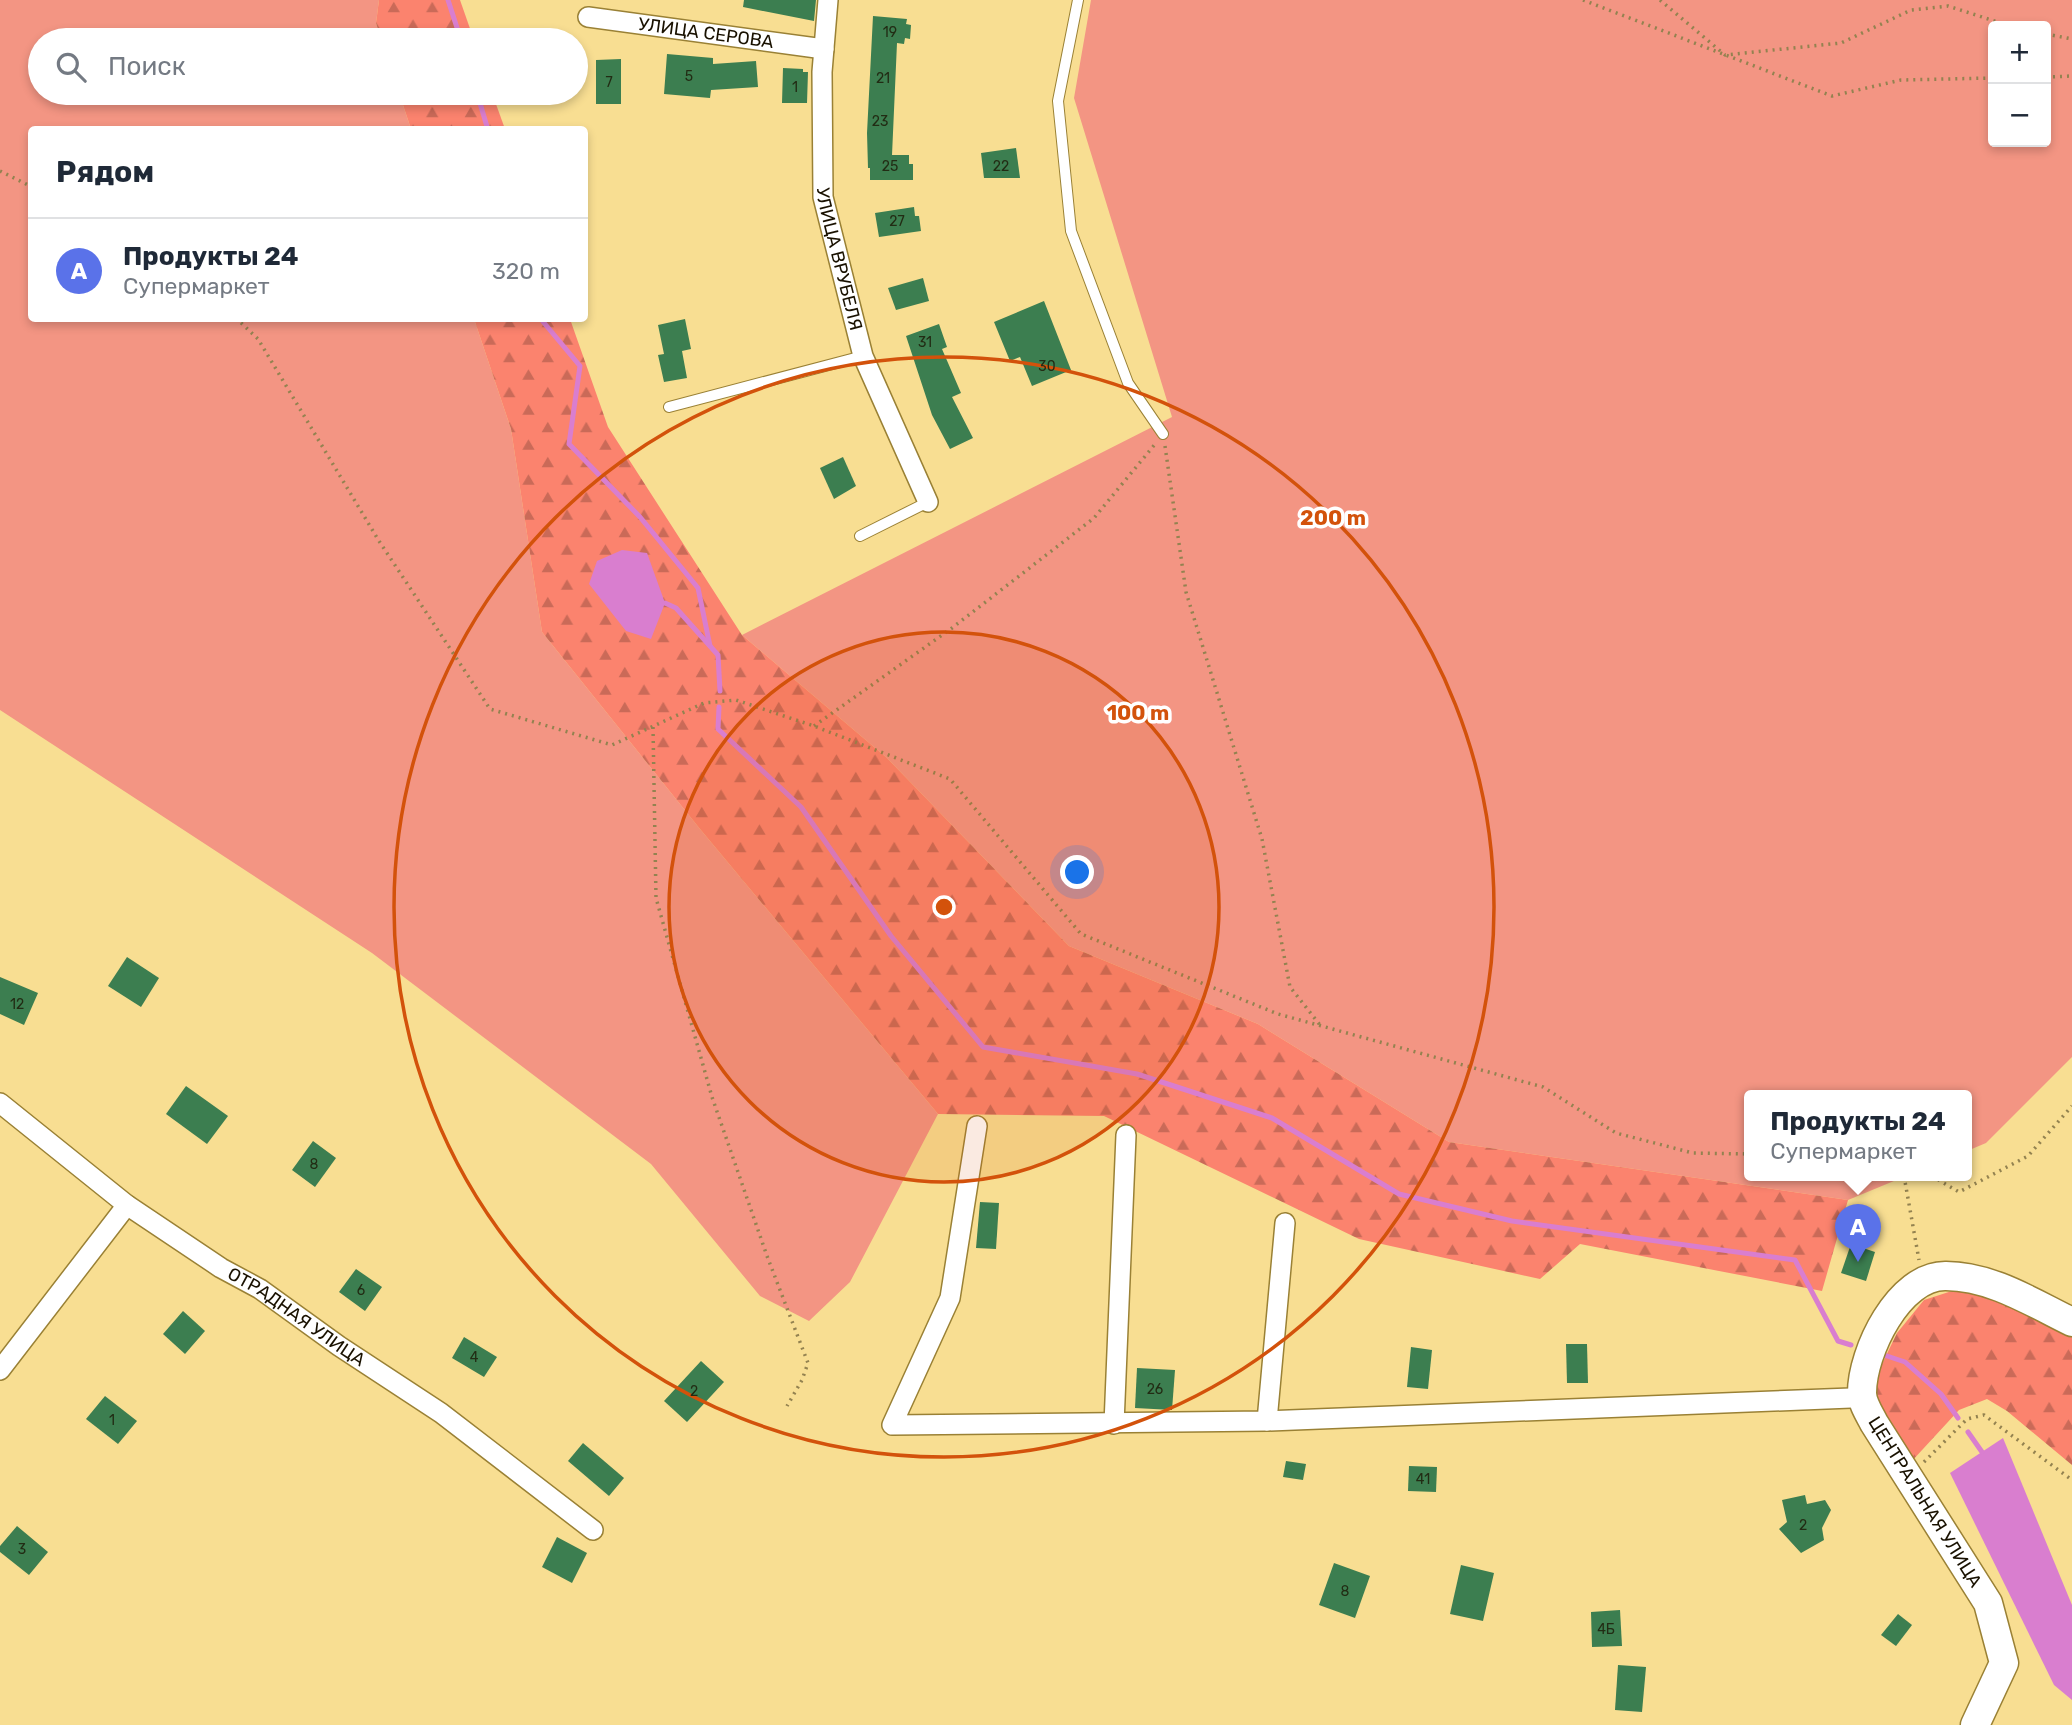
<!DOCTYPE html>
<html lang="ru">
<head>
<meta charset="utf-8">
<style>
	body { margin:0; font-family:Rubik,sans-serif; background:#f6f6f7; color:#1f2937 }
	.controls { position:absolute; right:21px; top:21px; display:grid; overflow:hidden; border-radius:7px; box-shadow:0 4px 10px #0003 }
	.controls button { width:63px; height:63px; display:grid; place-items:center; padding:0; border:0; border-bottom:2px solid #e0e1e3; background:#fff; color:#1f2937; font:35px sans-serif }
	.you { position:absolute; left:1078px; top:873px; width:24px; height:24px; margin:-18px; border:5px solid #fff; border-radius:50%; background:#1a73e8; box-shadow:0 0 0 10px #1a73e833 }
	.badge { display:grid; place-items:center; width:46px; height:46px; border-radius:50%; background:#5a72e9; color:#fff; font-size:23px; font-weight:700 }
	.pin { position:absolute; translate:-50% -58px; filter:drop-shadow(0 2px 4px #0008) }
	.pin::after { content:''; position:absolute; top:37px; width:24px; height:21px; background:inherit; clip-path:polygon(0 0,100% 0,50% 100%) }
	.popup { position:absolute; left:1744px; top:1090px; width:228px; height:91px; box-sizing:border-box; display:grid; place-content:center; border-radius:7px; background:#fff; filter:drop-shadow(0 2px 5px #0005); font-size:23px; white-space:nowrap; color:#747a83 }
	.popup b { font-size:26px; color:#1f2937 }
	.popup::after { content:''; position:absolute; left:50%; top:100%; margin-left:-14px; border:14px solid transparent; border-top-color:#fff }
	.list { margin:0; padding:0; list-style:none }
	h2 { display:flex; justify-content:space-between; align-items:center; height:91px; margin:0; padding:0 28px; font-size:30px }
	h2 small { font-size:23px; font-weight:400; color:#747a83 }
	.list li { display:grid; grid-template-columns:46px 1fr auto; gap:21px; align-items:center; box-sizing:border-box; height:105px; padding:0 28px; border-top:2px solid #e0e1e3 }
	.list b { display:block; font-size:26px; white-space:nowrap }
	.list p { margin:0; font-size:23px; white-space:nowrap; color:#747a83 }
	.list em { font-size:23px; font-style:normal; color:#747a83 }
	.icon { flex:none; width:38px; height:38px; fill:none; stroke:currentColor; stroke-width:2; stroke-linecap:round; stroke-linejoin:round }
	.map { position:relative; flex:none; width:2072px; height:1725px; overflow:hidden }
	.search { position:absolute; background:#fff; box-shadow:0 4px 10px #0003; left:28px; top:28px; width:560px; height:77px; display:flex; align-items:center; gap:18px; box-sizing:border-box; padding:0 24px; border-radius:38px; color:#747a83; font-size:26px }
	.panel { position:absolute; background:#fff; box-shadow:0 4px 10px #0003; left:28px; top:126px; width:560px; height:196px; border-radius:7px }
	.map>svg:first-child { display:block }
	.green { fill:#f39583; fill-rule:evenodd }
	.forest { fill:url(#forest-firs) }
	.water { fill:#d97ecf }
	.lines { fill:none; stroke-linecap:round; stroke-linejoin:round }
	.stream { stroke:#d97ecf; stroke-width:5 }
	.building { fill:#3c7e50 }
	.lane-casing { stroke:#9a8135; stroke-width:12 }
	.street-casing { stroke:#9a8135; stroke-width:22 }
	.secondary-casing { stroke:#9a8135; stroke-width:31 }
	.path { stroke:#938250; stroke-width:3.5; stroke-dasharray:2 5; stroke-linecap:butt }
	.lane { stroke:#fff; stroke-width:10 }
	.street { stroke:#fff; stroke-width:19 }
	.secondary { stroke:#fff; stroke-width:28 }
	.ring { fill:none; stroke:#d3520b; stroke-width:3.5 }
	.labels { text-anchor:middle; stroke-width:7; stroke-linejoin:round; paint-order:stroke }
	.number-label { font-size:14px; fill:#222c14 }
	.street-label { font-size:18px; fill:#191100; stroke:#fff }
	.centre { fill:#d3520b; stroke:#fff; stroke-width:3.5 }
	.ring-label { font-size:21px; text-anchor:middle; font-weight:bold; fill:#d3520b; stroke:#fff; stroke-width:7; stroke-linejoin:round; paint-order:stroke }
</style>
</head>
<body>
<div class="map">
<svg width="2072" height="1725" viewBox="0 0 2072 1725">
	<defs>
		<pattern id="forest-firs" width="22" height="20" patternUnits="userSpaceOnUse" patternTransform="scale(1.75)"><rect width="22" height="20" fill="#fb836e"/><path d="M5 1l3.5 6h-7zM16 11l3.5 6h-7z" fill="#ca6a58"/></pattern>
	</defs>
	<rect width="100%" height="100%" fill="#f8de92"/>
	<g class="green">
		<polygon points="0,0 379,0 376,23 381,40 40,40 40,93 399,93 411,129 32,130 32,318 474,319 511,429 542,632 700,829 938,1114 850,1282 809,1321 760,1296 651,1164 372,953 0,710"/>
		<path d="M1091 0H2072V1057L1986 1143 1967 1151 1966 1096H1750V1176H1906L1848 1200 1449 1142 1258 1024 1069 946 887 758 742 635 1172 417 1074 98ZM1993 26H2046V142H1993Z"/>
	</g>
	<g class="forest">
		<polygon points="379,0 460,0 474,40 381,40 376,23"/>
		<polygon points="399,93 492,93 505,129 411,129"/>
		<polygon points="474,319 570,319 608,427 742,635 887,758 1069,946 1258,1024 1449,1142 1848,1200 1822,1291 1580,1244 1540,1279 1359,1239 1104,1116 938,1114 700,829 542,632 511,429"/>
		<polygon points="1955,1290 1980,1293 2072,1336 2072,1465 2007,1411 1987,1399 1959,1410 1911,1462 1874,1400 1880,1368 1897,1333 1924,1300"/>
	</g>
	<g class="water">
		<polygon points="622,550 647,553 665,603 651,639 626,631 589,584 597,561"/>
		<polygon points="2003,1438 2072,1605 2072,1700 2054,1685 1950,1473"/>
	</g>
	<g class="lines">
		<g class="stream">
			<polyline points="448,0 461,40"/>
			<polyline points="477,93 488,130"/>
			<polyline points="540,318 580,366 569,444 640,517 698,588 710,646"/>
			<polyline points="665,603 676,608 718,655 720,691"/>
			<polyline points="719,707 718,729 801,807 891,936 983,1047 1137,1074 1272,1118 1399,1194 1512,1221 1795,1260 1838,1341 1851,1345"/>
			<polyline points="1881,1354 1905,1362 1941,1394 1958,1418"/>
			<polyline points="1968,1432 1982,1452"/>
		</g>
	</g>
	<g class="building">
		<polygon points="744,0 816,0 814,21 743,7"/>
		<polygon points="873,16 907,19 906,24 911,25 910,39 905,38 904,44 897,43 892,155 909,155 909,164 913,164 913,180 870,180 870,168 868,168 867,133"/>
		<polygon points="667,54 713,58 713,64 756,61 758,87 711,90 710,98 664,94"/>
		<polygon points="621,59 621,104 596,104 596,60"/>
		<polygon points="783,68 803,69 803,72 808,72 807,103 782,103"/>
		<polygon points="1016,148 1020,178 984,178 981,153"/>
		<polygon points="914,207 915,216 919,216 921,231 879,237 875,213"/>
		<polygon points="923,278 929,301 896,310 888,288"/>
		<polygon points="1044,301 1071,370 1032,386 1020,357 1010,361 994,322"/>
		<polygon points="685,319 691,349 682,351 687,378 664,382 658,355 664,354 658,325"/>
		<polygon points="939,324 947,347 942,349 961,393 952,397 973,438 950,449 932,415 906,336"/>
		<polygon points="843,457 856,486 834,499 820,468"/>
		<polygon points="127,957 159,978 141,1007 108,986"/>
		<polygon points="0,977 38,993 24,1025 0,1014"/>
		<polygon points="186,1086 228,1116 207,1144 166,1114"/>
		<polygon points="313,1141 336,1158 315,1187 292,1170"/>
		<polygon points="980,1202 999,1203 996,1249 976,1248"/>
		<polygon points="1851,1244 1875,1252 1866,1281 1841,1273"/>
		<polygon points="356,1269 382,1287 365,1311 339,1292"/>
		<polygon points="183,1311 205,1331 185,1354 163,1334"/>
		<polygon points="464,1337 497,1357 484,1377 452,1358"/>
		<polygon points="1566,1344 1587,1344 1588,1383 1567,1383"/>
		<polygon points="1411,1347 1432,1350 1428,1389 1407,1387"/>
		<polygon points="701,1361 724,1382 687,1422 664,1401"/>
		<polygon points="1137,1368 1175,1370 1172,1410 1135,1408"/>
		<polygon points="105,1396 137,1421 118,1444 86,1419"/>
		<polygon points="583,1443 624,1478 609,1496 568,1461"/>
		<polygon points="1286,1461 1306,1464 1303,1480 1283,1477"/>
		<polygon points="1409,1466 1437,1467 1436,1492 1408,1491"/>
		<polygon points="1805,1495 1807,1504 1825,1500 1831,1510 1822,1528 1824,1540 1801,1553 1779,1529 1787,1522 1782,1500"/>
		<polygon points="17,1526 48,1552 29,1575 0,1552 0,1546"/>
		<polygon points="557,1537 587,1553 572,1583 542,1567"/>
		<polygon points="1334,1563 1370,1576 1355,1618 1319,1605"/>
		<polygon points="1461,1565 1494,1573 1483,1621 1450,1614"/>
		<polygon points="1620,1610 1622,1646 1592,1647 1591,1612"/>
		<polygon points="1898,1614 1912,1625 1896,1646 1881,1635"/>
		<polygon points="1618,1665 1646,1667 1642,1712 1615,1710"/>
	</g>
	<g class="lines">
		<g class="lane-casing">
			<g id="lane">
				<polyline points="1078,0 1058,101 1071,231 1128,383 1163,434"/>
				<polyline points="669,407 863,356"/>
				<polyline points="860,536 928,502"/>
			</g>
		</g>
		<g class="street-casing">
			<g id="street">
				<path id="s1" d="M828 0 822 72 823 197 863 356 928 502"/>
				<path id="s2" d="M588 17 824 49"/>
				<path id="s3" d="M0 1103 127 1205 221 1268 260 1289 339 1346 441 1413 593 1530"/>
				<polyline points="977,1126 950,1298 892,1425 1267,1421 1851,1398 1862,1396"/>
				<polyline points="0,1370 127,1205"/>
				<polyline points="1267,1421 1285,1223"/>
				<polyline points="1114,1424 1126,1135"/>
			</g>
		</g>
		<g class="secondary-casing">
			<path id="secondary" d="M1975 1725 2004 1663 1988 1603 1874 1423C1870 1415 1862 1403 1862 1393 1862 1352 1899 1275 1946 1276 1991 1276 2033 1303 2072 1322"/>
		</g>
		<g class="path">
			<polyline points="1583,0 1832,96 1901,80 1993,78"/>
			<polyline points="1660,0 1725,55 1841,43 1911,10 1948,6 2010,26"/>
			<polyline points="2046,34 2072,39"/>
			<polyline points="2046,77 2072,76"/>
			<polyline points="0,171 32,187"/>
			<polyline points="236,318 258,339 379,541 490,709 612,745 704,703 736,700 814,726 950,779 1081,934 1278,1014 1543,1087 1616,1133 1693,1153 1750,1154"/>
			<polyline points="1165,446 1186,592 1262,839 1290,987 1320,1025"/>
			<polyline points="814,726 952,628 1094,518 1156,443"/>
			<polyline points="653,727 656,898 712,1097 767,1256 808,1363 802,1380 787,1406"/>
			<polyline points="1904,1176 1919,1260"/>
			<polyline points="1932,1176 1959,1192 2028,1156 2072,1106"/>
			<polyline points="1924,1462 1967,1419 1984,1415 2072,1480"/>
		</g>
		<use href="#lane" class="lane"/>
		<use href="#street" class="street"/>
		<use href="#secondary" class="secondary"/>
	</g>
	<circle cx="944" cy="907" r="275" fill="#d3520b" fill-opacity=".12"/>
	<g class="ring">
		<circle cx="944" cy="907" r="275"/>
		<circle cx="944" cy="907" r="550"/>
	</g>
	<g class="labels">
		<g class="number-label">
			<text x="890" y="37">19</text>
			<text x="689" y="81">5</text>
			<text x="883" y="83">21</text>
			<text x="609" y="87">7</text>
			<text x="795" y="92">1</text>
			<text x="880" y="126">23</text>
			<text x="890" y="171">25</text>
			<text x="1001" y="171">22</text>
			<text x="897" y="226">27</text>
			<text x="925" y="347">31</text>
			<text x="1047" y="371">30</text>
			<text x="17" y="1009">12</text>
			<text x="314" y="1169">8</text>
			<text x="361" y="1295">6</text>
			<text x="474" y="1362">4</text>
			<text x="1155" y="1394">26</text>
			<text x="694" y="1396">2</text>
			<text x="112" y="1425">1</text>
			<text x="1423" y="1484">41</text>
			<text x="1803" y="1530">2</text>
			<text x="22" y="1554">3</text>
			<text x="1345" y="1596">8</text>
			<text x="1606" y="1634">4Б</text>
		</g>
		<g class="street-label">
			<text dy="6" stroke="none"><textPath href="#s2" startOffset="119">УЛИЦА СЕРОВА</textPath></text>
			<text dy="6" stroke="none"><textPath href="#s1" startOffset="261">УЛИЦА ВРУБЕЛЯ</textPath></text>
			<text dy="6" stroke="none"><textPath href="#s3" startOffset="366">ОТРАДНАЯ УЛИЦА</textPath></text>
			<text transform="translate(1925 1502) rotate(58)" y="6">ЦЕНТРАЛЬНАЯ УЛИЦА</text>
		</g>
	</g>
	<circle cx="944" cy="907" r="10" class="centre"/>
	<g class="ring-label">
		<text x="1333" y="525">200 m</text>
		<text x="1138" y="720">100 m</text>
	</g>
</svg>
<div class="controls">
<button>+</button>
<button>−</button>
</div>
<div class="you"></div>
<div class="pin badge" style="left:1858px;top:1262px">A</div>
<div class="popup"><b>Продукты 24</b>Супермаркет</div>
<div class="search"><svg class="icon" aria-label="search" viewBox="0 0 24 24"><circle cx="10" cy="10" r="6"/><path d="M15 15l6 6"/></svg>Поиск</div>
<section class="panel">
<h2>Рядом<small></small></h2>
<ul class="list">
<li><span class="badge">A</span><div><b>Продукты 24</b><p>Супермаркет</p></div><em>320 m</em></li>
</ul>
</section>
</div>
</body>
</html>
